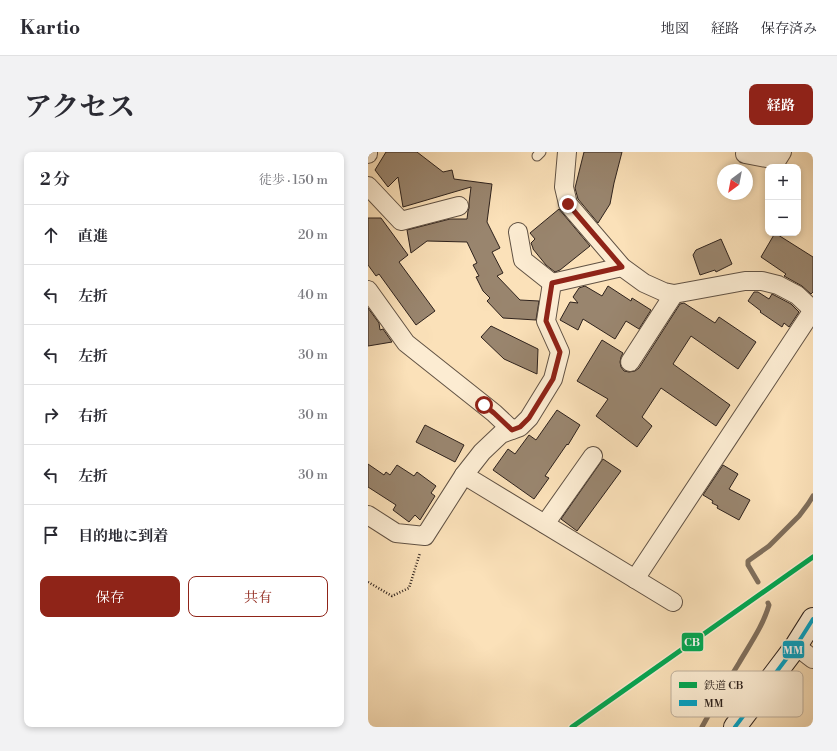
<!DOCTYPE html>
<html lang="ja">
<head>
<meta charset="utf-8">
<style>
	body { margin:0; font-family:"Libre Bodoni","Noto Serif JP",serif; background:#f2f2f3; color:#2b2b33 }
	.controls { position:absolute; right:12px; top:12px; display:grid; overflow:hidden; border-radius:8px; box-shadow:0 2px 6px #0003 }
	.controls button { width:36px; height:36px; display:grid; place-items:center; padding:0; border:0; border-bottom:1px solid #e1e1e2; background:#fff; color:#2b2b33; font:20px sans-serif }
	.compass { position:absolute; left:349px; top:12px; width:36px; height:36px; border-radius:50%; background:#fff; box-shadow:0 2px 6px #0003; rotate:212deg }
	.stop { position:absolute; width:12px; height:12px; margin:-9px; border:3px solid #8f2418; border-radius:50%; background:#fff }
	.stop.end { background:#8f2418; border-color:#fff; box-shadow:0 1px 4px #0008 }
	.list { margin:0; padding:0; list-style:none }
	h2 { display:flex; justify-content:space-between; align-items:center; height:52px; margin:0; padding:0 16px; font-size:17px }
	h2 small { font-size:13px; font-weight:400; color:#7c7c81 }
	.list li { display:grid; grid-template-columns:26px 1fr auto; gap:12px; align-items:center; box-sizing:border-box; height:60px; padding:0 16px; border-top:1px solid #e1e1e2 }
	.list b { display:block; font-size:15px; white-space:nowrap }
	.list em { font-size:13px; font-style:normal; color:#7c7c81 }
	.actions { display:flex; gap:8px; padding:12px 16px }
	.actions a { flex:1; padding:9px 0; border:1px solid #8f2418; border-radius:8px; text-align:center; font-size:14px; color:#8f2418 }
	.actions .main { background:#8f2418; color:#fff }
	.icon { flex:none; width:22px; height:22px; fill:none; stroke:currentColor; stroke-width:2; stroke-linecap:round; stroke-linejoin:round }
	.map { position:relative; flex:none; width:445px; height:575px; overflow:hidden; border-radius:8px }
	header { display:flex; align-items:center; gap:24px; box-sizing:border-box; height:56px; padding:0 20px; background:#fff; border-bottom:1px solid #e1e1e2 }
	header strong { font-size:19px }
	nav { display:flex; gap:22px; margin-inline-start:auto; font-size:14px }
	.intro { display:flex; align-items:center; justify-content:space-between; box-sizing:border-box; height:96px; padding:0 24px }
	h1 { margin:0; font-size:28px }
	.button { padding:10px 18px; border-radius:8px; background:#8f2418; color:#fff; font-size:14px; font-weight:700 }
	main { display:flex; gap:24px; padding:0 24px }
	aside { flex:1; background:#fff; border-radius:8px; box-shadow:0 2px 6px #0003 }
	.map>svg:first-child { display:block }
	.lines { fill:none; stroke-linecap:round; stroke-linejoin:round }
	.stream { stroke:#7f6e5b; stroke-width:5 }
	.building { fill:#99856e; stroke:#2e221d }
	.lane-casing { stroke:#615244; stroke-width:11 }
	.street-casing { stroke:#615244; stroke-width:20 }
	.secondary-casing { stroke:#2e221d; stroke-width:24 }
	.path { stroke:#2e221d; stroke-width:2.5; stroke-dasharray:1 2; stroke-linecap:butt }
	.lane { stroke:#fcecd2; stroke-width:9 }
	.street { stroke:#fcecd2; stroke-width:18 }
	.secondary { stroke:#fcecd2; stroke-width:22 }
	.bus-1-casing { stroke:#fcecd2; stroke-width:7 }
	.bus-1 { stroke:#02a2c5; stroke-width:4 }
	.rail-1-casing { stroke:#fcecd2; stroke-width:8 }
	.rail-1 { stroke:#00a651; stroke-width:5 }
	.route { stroke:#8f2418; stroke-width:5 }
	.key { fill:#fcecd2; stroke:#beaf9c; stroke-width:1 }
	.key-label { font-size:11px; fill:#2e221d }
	.line-badge { stroke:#fcecd2; stroke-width:1.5 }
	.badge-label { font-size:11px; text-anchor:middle; font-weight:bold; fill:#fff }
</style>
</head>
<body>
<header>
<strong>Kartio</strong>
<nav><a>地図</a><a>経路</a><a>保存済み</a></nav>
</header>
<div class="intro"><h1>アクセス</h1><a class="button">経路</a></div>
<main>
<aside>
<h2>2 分<small>徒歩 · 150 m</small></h2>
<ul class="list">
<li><svg class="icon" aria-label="ahead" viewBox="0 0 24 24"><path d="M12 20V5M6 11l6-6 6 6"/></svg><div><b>直進</b></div><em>20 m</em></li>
<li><svg class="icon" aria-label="left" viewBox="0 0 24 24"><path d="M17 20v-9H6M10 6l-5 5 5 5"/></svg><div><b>左折</b></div><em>40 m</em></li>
<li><svg class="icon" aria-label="left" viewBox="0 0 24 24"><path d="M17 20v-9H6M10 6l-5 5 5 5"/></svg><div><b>左折</b></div><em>30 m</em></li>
<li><svg class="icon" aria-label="right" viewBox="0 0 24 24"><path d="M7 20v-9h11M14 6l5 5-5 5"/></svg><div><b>右折</b></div><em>30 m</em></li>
<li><svg class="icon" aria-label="left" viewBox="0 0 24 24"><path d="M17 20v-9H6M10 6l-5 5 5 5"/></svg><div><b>左折</b></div><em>30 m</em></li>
<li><svg class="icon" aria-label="arrive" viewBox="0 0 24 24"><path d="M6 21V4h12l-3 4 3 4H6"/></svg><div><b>目的地に到着</b></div></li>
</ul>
<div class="actions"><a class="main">保存</a><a>共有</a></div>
</aside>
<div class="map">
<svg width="445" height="575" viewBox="0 0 445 575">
	<rect width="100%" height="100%" fill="#fbe1b9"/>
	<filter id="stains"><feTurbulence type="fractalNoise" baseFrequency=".005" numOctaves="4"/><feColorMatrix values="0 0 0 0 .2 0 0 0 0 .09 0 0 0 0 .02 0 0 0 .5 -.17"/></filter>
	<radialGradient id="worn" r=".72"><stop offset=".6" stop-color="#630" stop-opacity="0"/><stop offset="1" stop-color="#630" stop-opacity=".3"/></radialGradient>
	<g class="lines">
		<g class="stream">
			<polyline points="390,430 380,413 380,409 401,394 431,364 440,352 445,344"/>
			<path d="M334 575C346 553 358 532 371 511 382 492 395 474 401 453L400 451"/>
		</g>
	</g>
	<g class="building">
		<polygon points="18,0 49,0 75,20 84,18 86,27 124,32 119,70 132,96 124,100 135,121 129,124 152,148 171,149 168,168 135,166 119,149 122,146 115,139 108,125 111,124 105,113 109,111 99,90 59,89 43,101 39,78 82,67 99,67 100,59 101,56 101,51 103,35 35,55 30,25 20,35 7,18"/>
		<polygon points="216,0 254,0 246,31 242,52 230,71 210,47 207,36"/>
		<polygon points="191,57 222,94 192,118 187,120 178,113 165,97 165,96 163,91 167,87 162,81"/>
		<polygon points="0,66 13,66 40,103 31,110 67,159 48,173 11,122 8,124 0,113"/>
		<polygon points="407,81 445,105 445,140 443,142 434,134 416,124 418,122 393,105"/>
		<polygon points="353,87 364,112 348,120 347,118 332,123 325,103 328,98"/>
		<polygon points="217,134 234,144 240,134 263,149 264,146 283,158 271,177 258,169 247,187 215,167 210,178 192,168 202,150 210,151 205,145 211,136"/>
		<polygon points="386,140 390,140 401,147 404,142 406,143 423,152 431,160 421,175 416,171 414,175 392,160 393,159 380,149"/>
		<polygon points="316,151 347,171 351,165 388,190 370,217 323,184 305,212 362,253 348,274 293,236 274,265 284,274 269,295 228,264 240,247 209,229 234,188 255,201 253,205 252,210 253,215 256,219 261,220 267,219 271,216 312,152"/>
		<polygon points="0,156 11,171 12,178 15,177 24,190 0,194"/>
		<polygon points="123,174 170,197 169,222 136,207 113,185"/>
		<polygon points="189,258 212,273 200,293 199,292 177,324 181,326 166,347 125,318 140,297 147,302 161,283 168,288"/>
		<polygon points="57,273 96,293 87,310 48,290"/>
		<polygon points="235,307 253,319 209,379 193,367"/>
		<polygon points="0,312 16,323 18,320 22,323 29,313 46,324 49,320 68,334 63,341 67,344 52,368 47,363 41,370 25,358 28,353 0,335"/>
		<polygon points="355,313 370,322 361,337 382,348 371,368 349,356 350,354 344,351 345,349 335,343"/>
	</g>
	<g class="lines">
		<g class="lane-casing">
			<polyline id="lane" points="169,4 173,0"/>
		</g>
		<g class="street-casing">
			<g id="street">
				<polyline points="199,0 196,35 200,52 254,115 276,131 296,140 306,142 377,129 394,129 410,133 429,143 445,158"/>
				<polyline points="0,2 0,0"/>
				<polyline points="377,2 409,8 414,0"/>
				<polyline points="0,34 33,69 91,54"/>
				<polyline points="150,80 155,108 184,131"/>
				<polyline points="0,138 38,191 116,253 126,261 144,278"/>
				<polyline points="262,210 306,142"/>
				<polyline points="96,323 305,450"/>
				<polyline points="0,363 28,381 57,384 96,323 114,300 133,282 152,275 161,266 185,227 192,200 178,169 184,131 254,115"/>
				<polyline points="177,372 225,304"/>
				<polyline points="267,427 445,158"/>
				<polyline points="428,494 445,507"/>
			</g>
		</g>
		<g class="secondary-casing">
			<polyline id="secondary" points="367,575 428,494 445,467"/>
		</g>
		<polyline class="path" points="0,430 24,444 41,436 52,401"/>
		<use href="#lane" class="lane"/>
		<use href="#street" class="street"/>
		<use href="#secondary" class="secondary"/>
		<g class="bus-1-casing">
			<polyline id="bus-1" points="367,575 428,494 445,467"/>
		</g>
		<use href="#bus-1" class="bus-1"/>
		<g class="rail-1-casing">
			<polyline id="rail-1" points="204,575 445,405"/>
		</g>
		<use href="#rail-1" class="rail-1"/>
	</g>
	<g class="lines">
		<polyline class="route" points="116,253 126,261 144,278 152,275 161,266 185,227 192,200 178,169 184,131 254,115 200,52"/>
	</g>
	<rect x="303" y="519" width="132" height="46" rx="6" class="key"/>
	<rect x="311" y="530" width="18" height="6" fill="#00a651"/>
	<rect x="311" y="548" width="18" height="6" fill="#02a2c5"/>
	<g class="key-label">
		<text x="336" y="537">鉄道 CB</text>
		<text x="336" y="555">MM</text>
	</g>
	<g class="line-badge">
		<rect x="313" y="480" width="23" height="20" rx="4" fill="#00a651"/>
		<rect x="414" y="488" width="23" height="19" rx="4" fill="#02a2c5"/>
	</g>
	<g class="badge-label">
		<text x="324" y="494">CB</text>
		<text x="425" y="502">MM</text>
	</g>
	<rect width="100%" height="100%" filter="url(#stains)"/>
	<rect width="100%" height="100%" fill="url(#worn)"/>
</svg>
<div class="controls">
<button>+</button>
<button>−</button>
</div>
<svg class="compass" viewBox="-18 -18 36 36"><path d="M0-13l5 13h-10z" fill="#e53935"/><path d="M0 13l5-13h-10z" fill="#7c7c81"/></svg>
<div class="stop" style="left:116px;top:253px"></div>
<div class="stop end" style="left:200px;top:52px"></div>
</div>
</main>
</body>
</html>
